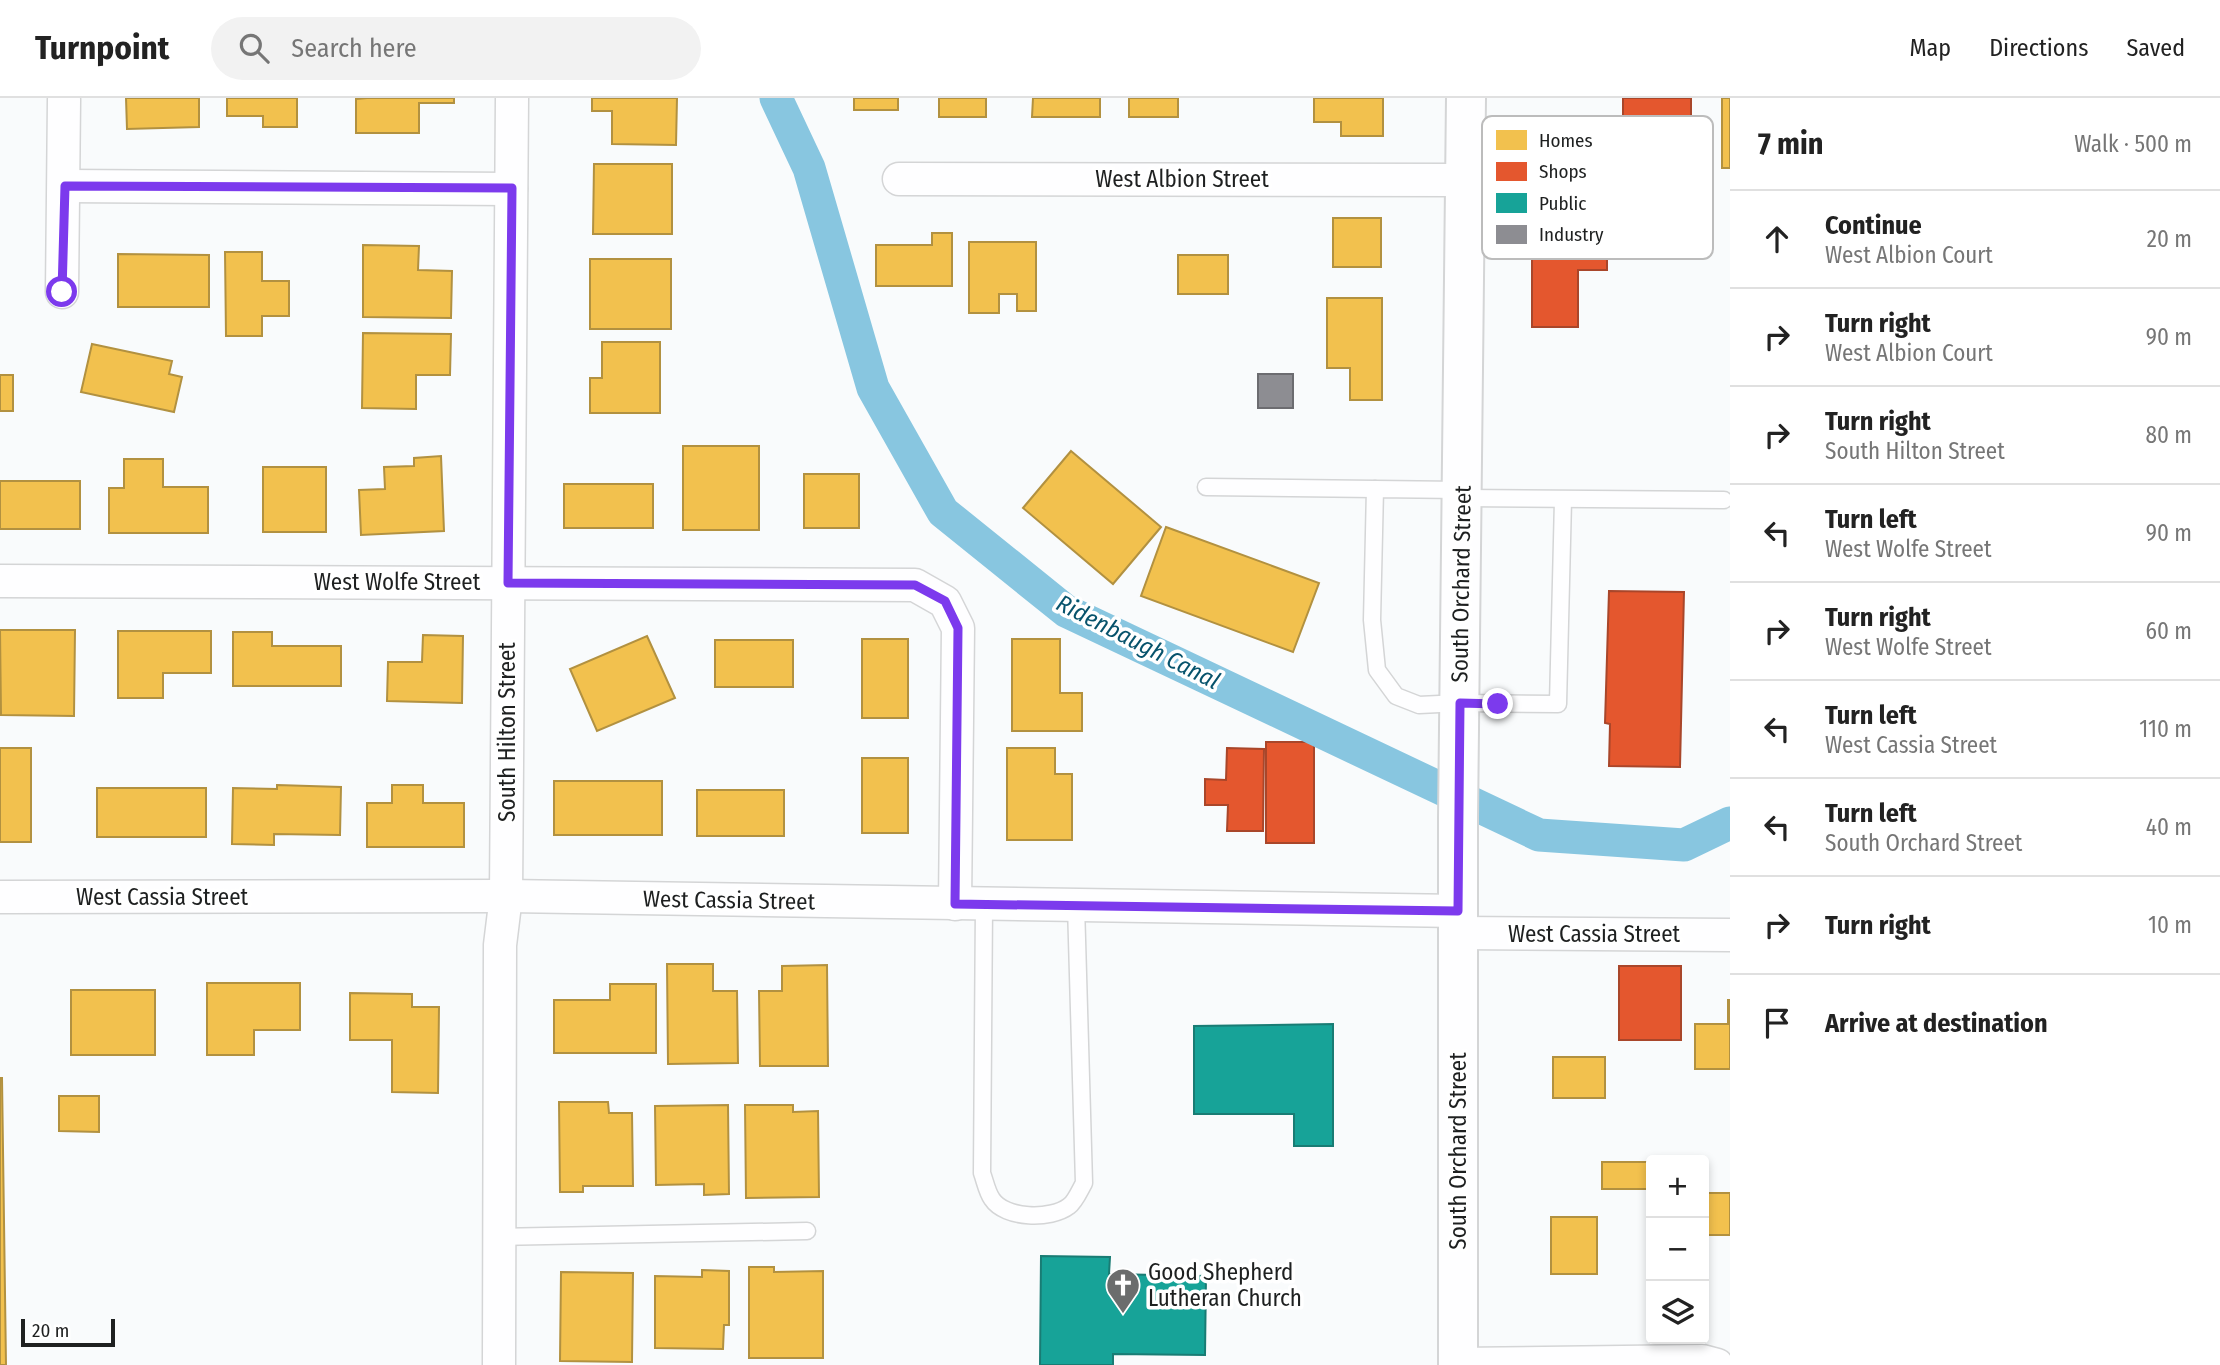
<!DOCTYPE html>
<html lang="en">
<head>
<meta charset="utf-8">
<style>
	body { margin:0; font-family:"Fira Sans Condensed",sans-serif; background:#f2f2f2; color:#222 }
	.controls { position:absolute; right:21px; bottom:21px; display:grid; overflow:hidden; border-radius:7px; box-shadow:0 4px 10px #0003 }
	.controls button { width:63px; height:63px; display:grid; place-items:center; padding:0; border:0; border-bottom:2px solid #e0e0e0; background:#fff; color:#222; font:35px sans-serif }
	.scale { position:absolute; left:21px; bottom:18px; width:94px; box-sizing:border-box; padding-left:7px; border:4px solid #1e2020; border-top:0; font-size:19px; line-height:24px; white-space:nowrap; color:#1e2020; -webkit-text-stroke:5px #fff; paint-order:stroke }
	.stop { position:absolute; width:21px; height:21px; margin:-16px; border:5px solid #7c3aed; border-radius:50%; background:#fff }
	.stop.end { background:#7c3aed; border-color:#fff; box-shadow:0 2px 7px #0008 }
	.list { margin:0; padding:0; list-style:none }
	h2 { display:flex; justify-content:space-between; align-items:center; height:91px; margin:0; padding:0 28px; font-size:30px }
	h2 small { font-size:23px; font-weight:400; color:#767676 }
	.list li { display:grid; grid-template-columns:46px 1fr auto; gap:21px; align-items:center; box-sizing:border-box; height:98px; padding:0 28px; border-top:2px solid #e0e0e0 }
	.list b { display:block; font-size:26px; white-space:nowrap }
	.list p { margin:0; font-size:23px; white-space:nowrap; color:#767676 }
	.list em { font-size:23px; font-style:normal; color:#767676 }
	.icon { flex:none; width:38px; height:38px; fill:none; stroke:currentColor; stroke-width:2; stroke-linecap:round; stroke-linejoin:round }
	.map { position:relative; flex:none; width:1730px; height:1267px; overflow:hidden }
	header { display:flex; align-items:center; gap:42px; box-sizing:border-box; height:98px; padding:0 35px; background:#fff; border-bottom:2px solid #e0e0e0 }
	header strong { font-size:33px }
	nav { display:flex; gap:38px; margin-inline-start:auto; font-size:24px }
	.search { width:490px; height:63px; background:#f2f2f2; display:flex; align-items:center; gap:18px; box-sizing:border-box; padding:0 24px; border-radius:38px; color:#767676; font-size:26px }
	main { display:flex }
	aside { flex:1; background:#fff }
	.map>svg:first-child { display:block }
	.homes { fill:#f2c14e; stroke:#b29140; stroke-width:2 }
	.shops { fill:#e4572e; stroke:#a9462a; stroke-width:2 }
	.public { fill:#17a398; stroke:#197c74; stroke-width:2 }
	.industry { fill:#8d8d92; stroke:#6c6c70; stroke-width:2 }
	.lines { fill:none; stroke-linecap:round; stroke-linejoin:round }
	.canal { stroke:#88c6e0; stroke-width:33 }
	.service-casing { stroke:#d4d5d6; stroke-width:19 }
	.minor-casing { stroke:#d4d5d6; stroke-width:35 }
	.secondary-casing { stroke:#d4d5d6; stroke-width:42 }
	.service { stroke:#fefeff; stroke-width:16 }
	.minor { stroke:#fefeff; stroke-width:32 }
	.secondary { stroke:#fefeff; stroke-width:38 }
	.route { stroke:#7c3aed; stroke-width:9 }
	.labels { text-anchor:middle; stroke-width:7; stroke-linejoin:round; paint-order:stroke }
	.street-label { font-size:23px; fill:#1e2020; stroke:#fff }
	.poi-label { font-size:23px; fill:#1e2020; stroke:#fff; text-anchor:start }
	.water-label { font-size:24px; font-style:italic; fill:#07536c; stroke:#fff }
	.key { fill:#fff; stroke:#bcbcbc; stroke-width:2 }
	.key-label { font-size:19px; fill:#1e2020 }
</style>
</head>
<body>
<header>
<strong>Turnpoint</strong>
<div class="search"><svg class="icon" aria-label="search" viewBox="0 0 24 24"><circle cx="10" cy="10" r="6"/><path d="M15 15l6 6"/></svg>Search here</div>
<nav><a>Map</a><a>Directions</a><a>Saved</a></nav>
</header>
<main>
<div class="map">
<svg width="1730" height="1267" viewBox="0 0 1730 1267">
	<rect width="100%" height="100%" fill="#f9fbfc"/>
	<g class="homes">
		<polygon points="126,0 199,0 199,29 127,31"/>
		<polygon points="227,0 297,0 297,29 263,29 263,18 227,18"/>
		<polygon points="367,0 454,0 454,5 419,5 419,35 356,35 356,1"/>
		<polygon points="592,0 677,0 676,47 612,46 612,13 592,13"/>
		<rect x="854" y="0" width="44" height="12"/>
		<rect x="939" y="0" width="47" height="19"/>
		<polygon points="1033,0 1100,0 1100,19 1032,19"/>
		<rect x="1129" y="0" width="49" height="19"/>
		<polygon points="1314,0 1383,0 1383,38 1341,38 1341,24 1314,24"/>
		<rect x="1722" y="0" width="8" height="70"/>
		<polygon points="594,66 672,66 672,136 593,136"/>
		<rect x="1333" y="120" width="48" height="49"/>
		<polygon points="932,135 952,135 952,188 876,188 876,147 932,147"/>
		<polygon points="969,144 1036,144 1036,213 1017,213 1017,196 999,196 999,215 969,215"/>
		<polygon points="363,147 419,148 418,172 452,173 451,220 363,219"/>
		<polygon points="225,154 262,154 262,183 289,183 289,218 262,218 262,238 226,238"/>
		<polygon points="118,156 209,157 209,209 118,209"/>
		<rect x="1178" y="157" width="50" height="39"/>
		<rect x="590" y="161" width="81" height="70"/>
		<polygon points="1327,200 1382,200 1382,302 1350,302 1350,270 1327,270"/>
		<polygon points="363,235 451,236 450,277 416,277 416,311 362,310"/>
		<polygon points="602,244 660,244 660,315 590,315 590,280 602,280"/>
		<polygon points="92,246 172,263 169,276 182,279 174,314 81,294"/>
		<rect x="0" y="277" width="13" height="36"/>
		<rect x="683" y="348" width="76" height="84"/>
		<polygon points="1071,353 1161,429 1113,486 1023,410"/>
		<polygon points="441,358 444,433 361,437 359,392 385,391 384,369 414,368 414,360"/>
		<polygon points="124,361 163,361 163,389 208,389 208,435 109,435 109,390 124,390"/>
		<rect x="263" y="369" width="63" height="65"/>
		<rect x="804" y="376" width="55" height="54"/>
		<rect x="0" y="383" width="80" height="48"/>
		<rect x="564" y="386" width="89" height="44"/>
		<polygon points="1166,429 1319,485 1293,554 1141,498"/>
		<polygon points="0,532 75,532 74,618 1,617"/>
		<polygon points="118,533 211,533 211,575 163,575 163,600 118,600"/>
		<polygon points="233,534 272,534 272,548 341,548 341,588 233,588"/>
		<polygon points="423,537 463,538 462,605 387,603 388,564 422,564"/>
		<polygon points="647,538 675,600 597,633 570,571"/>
		<rect x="862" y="541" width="46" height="79"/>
		<polygon points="1012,541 1060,541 1060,595 1082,595 1082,633 1012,633"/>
		<rect x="715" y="542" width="78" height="47"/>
		<rect x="0" y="650" width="31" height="94"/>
		<polygon points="1007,650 1055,650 1055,676 1072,676 1072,742 1007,742"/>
		<rect x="862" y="660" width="46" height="75"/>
		<rect x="554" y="683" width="108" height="54"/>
		<polygon points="277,687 341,689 340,737 274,736 274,747 232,746 233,690 277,691"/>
		<polygon points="392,687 423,687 423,705 464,705 464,749 367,749 367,705 392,705"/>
		<rect x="97" y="690" width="109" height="49"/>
		<rect x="697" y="692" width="87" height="46"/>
		<polygon points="667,866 713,866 713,893 737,893 738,965 668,966"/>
		<polygon points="827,867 828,968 760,968 759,893 782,893 782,868"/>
		<polygon points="207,885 300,885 300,932 254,932 254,957 207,957"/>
		<polygon points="610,886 656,886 656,955 554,955 554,902 610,902"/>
		<rect x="71" y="892" width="84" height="65"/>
		<polygon points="350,895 412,896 412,909 439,909 438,995 392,994 392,942 350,942"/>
		<polygon points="1728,902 1730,902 1730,971 1695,971 1695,926 1728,926"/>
		<rect x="1553" y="959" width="52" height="41"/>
		<polygon points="0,980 2,980 6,1267 0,1267"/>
		<polygon points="59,998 99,998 99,1034 59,1033"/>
		<polygon points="559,1004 608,1004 609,1015 632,1015 633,1088 583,1088 583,1094 560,1094"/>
		<polygon points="728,1007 729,1096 704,1097 704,1086 656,1087 655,1008"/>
		<polygon points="745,1007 793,1007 793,1014 818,1013 819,1099 746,1100"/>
		<rect x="1602" y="1064" width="49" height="27"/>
		<rect x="1705" y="1095" width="25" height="42"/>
		<rect x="1551" y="1119" width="46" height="57"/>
		<polygon points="749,1169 774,1169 774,1174 823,1173 823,1260 749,1260"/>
		<polygon points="702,1172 729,1173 729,1227 724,1227 723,1251 655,1250 655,1178 702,1179"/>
		<polygon points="561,1174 633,1175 632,1264 560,1263"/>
	</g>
	<g class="shops">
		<rect x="1623" y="0" width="68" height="38"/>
		<polygon points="1532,147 1607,148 1607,172 1578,172 1578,229 1532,229"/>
		<polygon points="1609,493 1684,494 1680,669 1609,668 1610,626 1605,625"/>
		<rect x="1266" y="644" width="48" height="101"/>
		<polygon points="1227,650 1264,651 1263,733 1227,733 1228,707 1205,707 1205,681 1226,682"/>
		<rect x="1619" y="868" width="62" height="74"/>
	</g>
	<g class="public">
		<polygon points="1333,926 1333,1048 1294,1048 1294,1016 1194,1016 1194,928"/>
		<polygon points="1041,1158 1110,1159 1109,1176 1206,1178 1205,1257 1113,1256 1113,1267 1040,1267"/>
	</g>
	<rect class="industry" x="1258" y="276" width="35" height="34"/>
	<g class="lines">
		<polyline class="canal" points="776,0 809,70 873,290 943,414 1066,513 1539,737 1684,747 1730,725"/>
		<g class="service-casing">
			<g id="service">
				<polyline points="1206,389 1375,391"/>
				<polyline points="1461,392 1375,391 1372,522 1377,572 1396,598 1419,607 1460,605 1558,606 1563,402"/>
				<polyline points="1462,400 1724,402"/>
				<path d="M984 806 982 1075C985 1083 987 1094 992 1101 1005 1121 1051 1122 1069 1108 1075 1104 1080 1092 1084 1085L1076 807"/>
				<polyline points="500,1139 807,1133"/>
			</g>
		</g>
		<g class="minor-casing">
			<g id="minor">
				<polyline points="899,81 1465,82"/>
				<polyline points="65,88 511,91"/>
				<polyline points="62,194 64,2"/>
				<polyline points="0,483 915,487 945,504 958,530 955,806"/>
				<polyline points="0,799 506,798 1458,813"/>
				<polyline points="1458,835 1730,837"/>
				<polyline points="1458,1266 1702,1263 1717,1267"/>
				<polyline points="499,1267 500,847 506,798 512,0"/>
			</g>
		</g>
		<g class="secondary-casing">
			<polyline id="secondary" points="1458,1267 1458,721 1466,0"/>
		</g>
		<use href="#service" class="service"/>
		<use href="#minor" class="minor"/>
		<use href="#secondary" class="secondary"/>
	</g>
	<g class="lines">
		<polyline class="route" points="62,194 65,88 512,90 508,485 915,487 945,503 958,530 955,806 1458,813 1460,605 1498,606"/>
	</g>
	<defs>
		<g id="church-pin" transform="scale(1.75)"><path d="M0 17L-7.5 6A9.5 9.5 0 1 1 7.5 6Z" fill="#6b6d6d" stroke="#fff"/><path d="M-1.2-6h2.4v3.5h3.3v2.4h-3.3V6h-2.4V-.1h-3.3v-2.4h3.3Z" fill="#fff"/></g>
	</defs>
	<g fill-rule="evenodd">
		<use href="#church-pin" x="1123" y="1187"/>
	</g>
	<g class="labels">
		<g class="street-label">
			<text x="1182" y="89">West Albion Street</text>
			<text x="397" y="492">West Wolfe Street</text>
			<text transform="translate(1461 486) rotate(-89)" y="8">South Orchard Street</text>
			<text transform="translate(507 634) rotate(-90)" y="8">South Hilton Street</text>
			<text x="162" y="807">West Cassia Street</text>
			<text transform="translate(729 802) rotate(1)" y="8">West Cassia Street</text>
			<text x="1594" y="844">West Cassia Street</text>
			<text transform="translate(1458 1053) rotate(-90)" y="8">South Orchard Street</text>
		</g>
		<g class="poi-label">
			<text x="1148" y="1182">Good Shepherd<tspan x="1148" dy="26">Lutheran Church</tspan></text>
		</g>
		<g class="water-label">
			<text transform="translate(1138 544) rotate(27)" y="8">Ridenbaugh Canal</text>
		</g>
	</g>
	<rect x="1482" y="18" width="231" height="143" rx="10" class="key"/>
	<rect x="1496" y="32" width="31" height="20" fill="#f2c14e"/>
	<rect x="1496" y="64" width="31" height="19" fill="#e4572e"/>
	<rect x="1496" y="95" width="31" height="20" fill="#17a398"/>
	<rect x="1496" y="127" width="31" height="19" fill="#8d8d92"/>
	<g class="key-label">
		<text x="1539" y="49">Homes</text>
		<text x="1539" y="80">Shops</text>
		<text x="1539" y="112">Public</text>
		<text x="1539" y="143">Industry</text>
	</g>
</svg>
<div class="controls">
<button>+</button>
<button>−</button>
<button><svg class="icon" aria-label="layers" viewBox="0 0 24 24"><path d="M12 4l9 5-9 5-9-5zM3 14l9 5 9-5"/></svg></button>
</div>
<div class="scale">20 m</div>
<div class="stop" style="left:62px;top:194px"></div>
<div class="stop end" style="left:1498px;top:606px"></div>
</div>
<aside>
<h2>7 min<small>Walk · 500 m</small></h2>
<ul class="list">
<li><svg class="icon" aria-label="ahead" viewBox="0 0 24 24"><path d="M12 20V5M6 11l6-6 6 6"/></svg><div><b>Continue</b><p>West Albion Court</p></div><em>20 m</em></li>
<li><svg class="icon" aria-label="right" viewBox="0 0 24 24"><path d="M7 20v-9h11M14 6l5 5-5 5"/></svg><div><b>Turn right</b><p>West Albion Court</p></div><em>90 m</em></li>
<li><svg class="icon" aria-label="right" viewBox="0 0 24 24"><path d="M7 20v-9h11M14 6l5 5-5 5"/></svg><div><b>Turn right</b><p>South Hilton Street</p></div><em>80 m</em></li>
<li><svg class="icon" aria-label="left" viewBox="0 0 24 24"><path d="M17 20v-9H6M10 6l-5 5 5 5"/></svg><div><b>Turn left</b><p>West Wolfe Street</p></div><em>90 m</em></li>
<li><svg class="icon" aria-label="right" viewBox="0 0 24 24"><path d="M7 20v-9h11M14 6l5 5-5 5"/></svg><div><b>Turn right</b><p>West Wolfe Street</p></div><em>60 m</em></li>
<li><svg class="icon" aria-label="left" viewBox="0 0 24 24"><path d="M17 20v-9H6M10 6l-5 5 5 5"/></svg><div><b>Turn left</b><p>West Cassia Street</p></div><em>110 m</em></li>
<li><svg class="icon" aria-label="left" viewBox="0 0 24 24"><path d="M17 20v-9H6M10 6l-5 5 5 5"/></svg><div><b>Turn left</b><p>South Orchard Street</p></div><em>40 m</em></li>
<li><svg class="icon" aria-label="right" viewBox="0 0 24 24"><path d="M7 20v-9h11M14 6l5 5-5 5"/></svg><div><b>Turn right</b></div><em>10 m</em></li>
<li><svg class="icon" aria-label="arrive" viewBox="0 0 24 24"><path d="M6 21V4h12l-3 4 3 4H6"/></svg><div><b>Arrive at destination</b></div></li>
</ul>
</aside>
</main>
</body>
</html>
